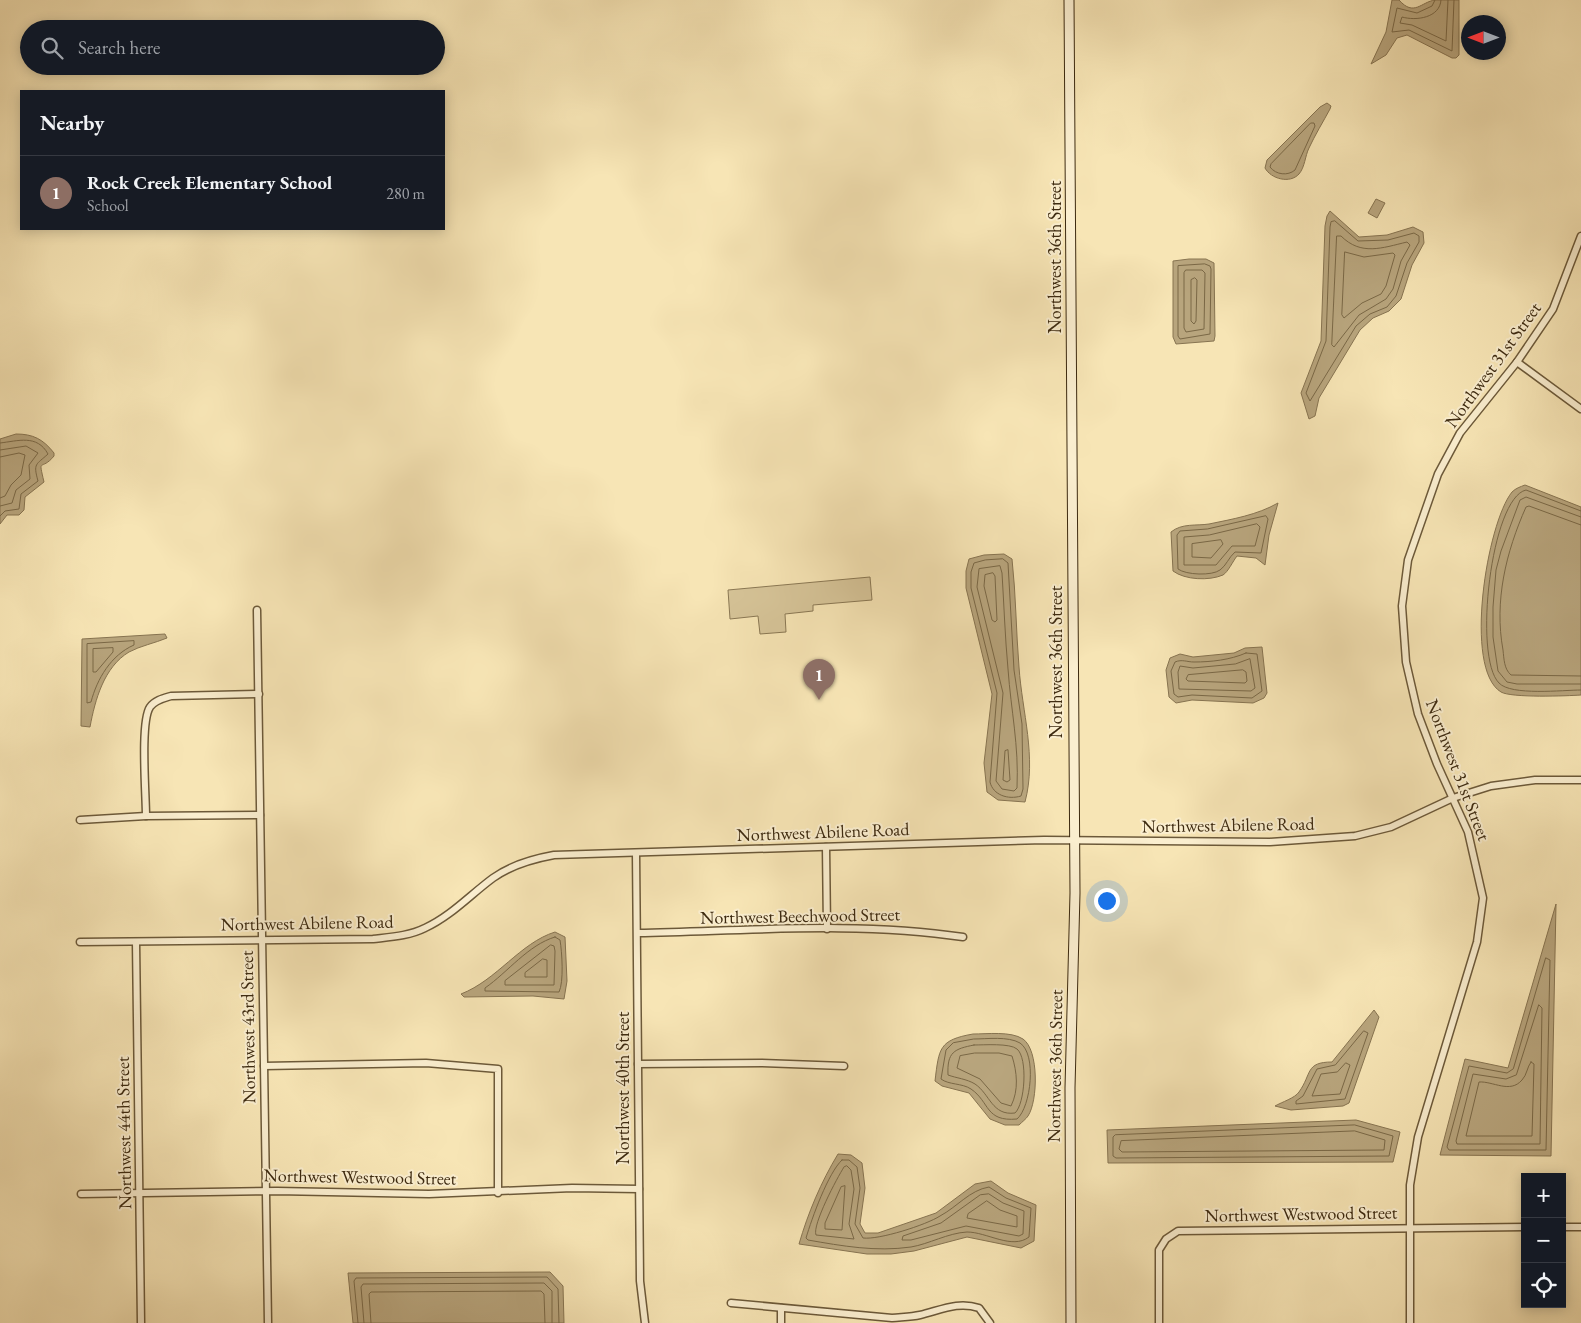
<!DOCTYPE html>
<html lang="en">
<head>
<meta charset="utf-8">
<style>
	body { margin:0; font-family:"EB Garamond",serif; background:#242831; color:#f1f3f6 }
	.controls { position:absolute; right:15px; bottom:15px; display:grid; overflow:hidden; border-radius:0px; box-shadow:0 2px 12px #0003 }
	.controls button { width:45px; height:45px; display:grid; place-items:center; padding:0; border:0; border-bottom:1px solid #363941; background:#171b24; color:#f1f3f6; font:25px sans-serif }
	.compass { position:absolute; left:1461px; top:15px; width:45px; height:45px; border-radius:50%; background:#171b24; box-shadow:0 2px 12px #0003; rotate:270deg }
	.you { position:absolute; left:1106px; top:900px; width:18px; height:18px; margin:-12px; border:4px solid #fff; border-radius:50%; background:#1a73e8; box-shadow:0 0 0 8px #1a73e833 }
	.badge { display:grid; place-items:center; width:32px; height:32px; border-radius:50%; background:#c59692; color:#fff; font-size:16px; font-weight:700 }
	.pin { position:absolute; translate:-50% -41px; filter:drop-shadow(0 1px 2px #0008) }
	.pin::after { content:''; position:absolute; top:26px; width:18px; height:15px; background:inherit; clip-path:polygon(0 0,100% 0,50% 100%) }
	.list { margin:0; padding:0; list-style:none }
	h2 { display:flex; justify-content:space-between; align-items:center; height:65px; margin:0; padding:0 20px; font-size:21px }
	h2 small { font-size:16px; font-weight:400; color:#9ea1a6 }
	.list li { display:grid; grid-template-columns:32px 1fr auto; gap:15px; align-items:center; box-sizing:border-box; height:75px; padding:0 20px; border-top:1px solid #363941 }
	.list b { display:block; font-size:19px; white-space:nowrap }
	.list p { margin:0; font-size:16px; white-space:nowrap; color:#9ea1a6 }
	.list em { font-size:16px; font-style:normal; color:#9ea1a6 }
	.icon { flex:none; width:28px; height:28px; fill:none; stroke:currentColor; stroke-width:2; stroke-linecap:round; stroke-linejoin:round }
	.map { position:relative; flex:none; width:1581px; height:1323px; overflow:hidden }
	.search { position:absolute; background:#171b24; box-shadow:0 2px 12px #0003; left:20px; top:20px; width:425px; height:55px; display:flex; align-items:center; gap:12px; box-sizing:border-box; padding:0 18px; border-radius:28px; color:#9ea1a6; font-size:19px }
	.panel { position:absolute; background:#171b24; box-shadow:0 2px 12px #0003; left:20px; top:90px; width:425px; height:140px; border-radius:0px }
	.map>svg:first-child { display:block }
	.green { fill:#d7c599; stroke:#8a7854 }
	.water { fill:#b8a57d; stroke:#877451 }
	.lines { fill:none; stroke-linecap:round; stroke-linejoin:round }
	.shore { stroke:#7a6846; stroke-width:1 }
	.street-casing { stroke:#6c5939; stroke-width:9 }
	.secondary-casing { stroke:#3d2a10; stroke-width:11 }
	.street { stroke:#faeecf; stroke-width:6 }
	.secondary { stroke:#faeecf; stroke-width:9 }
	.labels { text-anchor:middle; stroke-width:4; stroke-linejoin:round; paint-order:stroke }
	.street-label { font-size:18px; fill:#3d2a10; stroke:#faeecf }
</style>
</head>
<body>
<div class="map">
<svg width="1581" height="1323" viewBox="0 0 1581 1323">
	<rect width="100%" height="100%" fill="#f7e5b5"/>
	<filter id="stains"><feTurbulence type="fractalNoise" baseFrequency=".004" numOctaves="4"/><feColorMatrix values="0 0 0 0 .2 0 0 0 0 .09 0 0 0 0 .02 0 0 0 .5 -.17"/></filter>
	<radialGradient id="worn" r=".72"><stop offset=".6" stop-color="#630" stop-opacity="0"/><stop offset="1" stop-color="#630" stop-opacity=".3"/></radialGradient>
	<polygon class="green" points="870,577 872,600 813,605 813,611 785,614 786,632 760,634 758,616 730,619 728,590"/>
	<g class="water">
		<path d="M1392 0H1399C1414 17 1421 2 1435 0 1443 0 1451 0 1459 0V55L1456 58H1452L1407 35 1397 38 1386 55 1371 64 1386 32Z"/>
		<path d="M1327 103 1331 106 1330 109C1323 122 1315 135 1309 148 1305 156 1305 167 1299 174 1290 184 1271 179 1265 168L1267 160 1320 107Z"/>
		<polygon points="1376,199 1385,203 1377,218 1368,213"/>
		<polygon points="1330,211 1359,237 1387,235 1413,227 1423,232 1424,243 1412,265 1401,299 1389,311 1373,318 1360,330 1319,398 1315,416 1309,419 1301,393 1321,341 1325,226 1327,216"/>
		<polygon points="1189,259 1206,259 1214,263 1215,336 1214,341 1176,344 1173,337 1173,261"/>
		<path d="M16 434C33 434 43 439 54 453V456C41 472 38 456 44 482L25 497 24 510 19 515H7L0 524V439Z"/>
		<path d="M1525 485 1581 507V695C1567 696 1511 698 1501 692 1463 669 1487 523 1512 492 1516 488 1520 487 1525 485Z"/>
		<path d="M1278 503 1269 535 1265 565 1256 558 1237 556C1233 561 1228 572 1223 575 1209 581 1185 580 1173 571L1171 532C1182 523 1196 526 1209 524 1233 519 1257 515 1278 503Z"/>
		<path d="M1004 554 1012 559C1016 595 1016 631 1019 667 1022 712 1037 757 1025 802L998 800 987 792 984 763 992 694 966 588V571L969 559 984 555Z"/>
		<path d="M165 634 167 638C155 643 140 646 129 652 104 667 95 700 90 727L81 726 82 639Z"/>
		<polygon points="1262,647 1267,693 1264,698 1253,703 1192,700 1176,703 1169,697 1166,670 1170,658 1180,654 1193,657 1234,653 1245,648"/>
		<polygon points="1556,904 1551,1156 1440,1155 1465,1059 1508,1068"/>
		<path d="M555 932 565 937 567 981 564 999 533 996 464 997 461 994C497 980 520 943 555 932Z"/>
		<path d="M1374 1010 1379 1017 1349 1103 1343 1106 1291 1110 1275 1106C1282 1102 1295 1098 1299 1092 1312 1074 1305 1062 1332 1062Z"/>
		<path d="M973 1034C987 1034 1011 1031 1023 1039 1039 1050 1038 1101 1028 1116 1026 1119 1022 1122 1019 1125H1005L990 1119 969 1093 942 1086 935 1081C939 1048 939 1040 973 1034Z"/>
		<polygon points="1356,1120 1400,1132 1393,1162 1108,1163 1107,1130"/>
		<path d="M838 1154 851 1155 862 1163 865 1188 860 1224 865 1233H878L936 1213 975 1184 991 1181 1008 1193 1036 1205 1034 1241 1021 1248 967 1237 914 1251 891 1254H867L799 1244C808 1213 821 1182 838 1154Z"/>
		<polygon points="550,1272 563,1286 564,1323 353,1323 348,1273"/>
	</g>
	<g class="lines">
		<g class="shore">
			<polyline points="1435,0 1432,6 1417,13 1397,8 1392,32 1409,30 1452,51 1454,0"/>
			<path d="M1441 0C1440 18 1416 21 1402 17L1400 23 1412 25 1446 41 1448 0"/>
			<path d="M1311 123H1314L1315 126 1295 170C1288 176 1276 175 1270 167L1271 164Z"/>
			<polygon points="1335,221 1358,241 1388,240 1414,233 1419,236 1419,242 1407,263 1396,296 1387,307 1370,314 1356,326 1310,401 1306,393 1326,341 1330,227 1331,222"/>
			<path d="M1337 236H1341C1361 256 1382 248 1407 242L1410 245 1401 261 1393 289 1386 299 1359 315 1334 347 1332 345Z"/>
			<polygon points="1345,252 1364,257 1393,253 1395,255 1386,286 1381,294 1362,303 1344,318 1342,315"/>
			<polygon points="1205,264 1210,266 1211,269 1210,334 1180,339 1178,336 1178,266"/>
			<polygon points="1186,270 1202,270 1205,273 1204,329 1186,332 1184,328 1184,273"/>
			<polygon points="1195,278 1197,280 1196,321 1194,324 1191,321 1191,280"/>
			<path d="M0 443C18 441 37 434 48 454 36 465 33 463 38 481L21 494 19 509 5 511 0 516"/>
			<polyline points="0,450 26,446 38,453 29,465 30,479 16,490 12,503 0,506"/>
			<polyline points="0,457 19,453 25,455 21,475 11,485 5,496 0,498"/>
			<path d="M1581 511 1526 490C1491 498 1473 657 1499 683 1511 696 1563 690 1581 690"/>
			<path d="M1266 516 1268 519 1261 553 1235 552C1229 557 1226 566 1220 570 1212 576 1186 575 1178 569L1177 535 1180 531 1207 529Z"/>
			<polyline points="1581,517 1526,497 1520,500 1501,551 1496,570 1493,607 1493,637 1498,671 1507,682 1517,684 1581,684"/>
			<polygon points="1257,524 1260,527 1255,546 1232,546 1216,565 1184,565 1184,537 1209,535"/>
			<path d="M1581 525 1529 506 1526 507C1506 552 1494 601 1503 650 1504 659 1504 669 1511 675L1581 676"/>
			<polygon points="1221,540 1223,544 1211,558 1192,557 1192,544"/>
			<path d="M1003 559 1008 563 1014 670 1022 724 1023 789 1021 796C1008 800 993 795 990 782L997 693 971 588V572L974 563 985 560Z"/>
			<path d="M1000 566 1002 573C1004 605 1005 637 1008 669 1011 711 1019 745 1017 788L1014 791 1002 789 996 781 1003 693 977 587 979 569Z"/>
			<polygon points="993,573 995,576 997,620 995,622 992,620 984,586 985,575"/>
			<path d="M134 641V645C111 655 97 679 91 702L87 703V644Z"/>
			<polygon points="113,648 113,652 96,672 93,672 93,649"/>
			<path d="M1246 653 1257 654 1262 691 1252 698 1192 695 1178 697 1174 694 1171 671 1175 662C1182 659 1187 662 1194 662 1211 662 1230 660 1246 653Z"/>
			<polygon points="1250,659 1255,688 1251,691 1179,689 1178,672 1180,666 1193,668 1235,664"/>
			<polygon points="1243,670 1246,672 1247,681 1245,683 1188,681 1186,679 1188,675"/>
			<polygon points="1008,750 1010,780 1007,782 1003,780 1005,751"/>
			<path d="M555 937 560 940C562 952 564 982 559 992L485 991V988C508 972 528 945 555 937Z"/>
			<polygon points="551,945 554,946 555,951 554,985 505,985 505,981"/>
			<polygon points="1546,958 1550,960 1546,1150 1449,1150 1447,1147 1469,1066 1507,1073 1513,1069"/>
			<polygon points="543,959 547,960 547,977 525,977 525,973"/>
			<polygon points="1539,1005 1542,1008 1540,1144 1457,1144 1456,1141 1473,1074 1506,1079 1516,1075"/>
			<polygon points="1364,1031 1368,1033 1345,1099 1296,1104 1296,1101 1303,1096 1317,1069 1335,1065"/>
			<path d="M974 1039C987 1039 1008 1036 1020 1043 1037 1054 1031 1107 1017 1119 985 1122 990 1102 971 1089 962 1083 949 1085 941 1079L946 1050 953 1043Z"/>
			<path d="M974 1045C984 1045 1010 1043 1017 1049 1028 1058 1025 1104 1015 1113 992 1116 990 1094 975 1084 967 1079 956 1078 948 1075 947 1052 954 1049 974 1045Z"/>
			<path d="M975 1053H999L1012 1056C1017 1072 1019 1090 1011 1106L1001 1103 980 1079 957 1068 960 1056Z"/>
			<path d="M1531 1062 1534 1064 1532 1136H1466L1479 1082C1493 1081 1510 1094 1522 1080 1527 1075 1527 1067 1531 1062Z"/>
			<polygon points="1346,1063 1350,1065 1340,1094 1312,1096 1321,1074 1337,1072"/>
			<polygon points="1355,1125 1393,1136 1389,1156 1116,1158 1113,1156 1113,1137 1115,1135"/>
			<polygon points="1355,1131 1385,1140 1384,1150 1122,1152 1119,1149 1121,1141"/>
			<path d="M842 1160H849L857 1167 860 1188 855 1224 863 1238C879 1240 926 1225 940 1216 957 1207 970 1190 989 1187L1006 1198 1031 1208 1029 1237C1012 1250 987 1232 967 1232 948 1233 929 1244 911 1247 876 1252 842 1246 808 1240L806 1238C812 1218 828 1173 842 1160Z"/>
			<path d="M847 1166 851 1170 854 1189 849 1224 854 1239 816 1235C812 1225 837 1178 844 1167Z"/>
			<polygon points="845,1186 842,1230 825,1229 825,1223 841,1187"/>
			<polygon points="989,1194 1003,1203 1024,1211 1023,1234 1019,1236 966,1226 911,1240 902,1240 903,1236 941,1223 980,1195"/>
			<polygon points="987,1201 1000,1210 1017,1216 1017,1227 967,1218 968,1214"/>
			<polyline points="358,1323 354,1281 356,1278 547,1277 558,1289 559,1323"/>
			<polyline points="364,1323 361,1287 363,1284 544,1283 552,1291 552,1323"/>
			<polyline points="371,1323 369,1294 371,1292 541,1291 544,1294 545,1323"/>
		</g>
		<g class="street-casing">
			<g id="street">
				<polyline points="1517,362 1581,409"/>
				<polyline points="257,610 268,1323"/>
				<path d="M146 816C146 794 140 722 150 707 155 700 164 698 171 696L259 694"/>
				<polyline points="80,820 146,816 260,815"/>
				<polyline points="826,847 827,929"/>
				<polyline points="636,853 640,1281 645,1323"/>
				<path d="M638 933C746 931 856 921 963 937"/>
				<path d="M80 942 373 939C390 937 409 936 425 928 451 916 470 895 493 878 511 865 532 859 554 855L1044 840 1270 842 1355 836 1391 827 1453 798 1491 786 1535 780H1581"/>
				<polyline points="136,942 141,1323"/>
				<polyline points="638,1064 762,1063 844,1066"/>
				<polyline points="264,1066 426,1063 498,1069 498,1193"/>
				<polyline points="81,1194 277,1191 429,1194 572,1188 639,1189"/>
				<polyline points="1562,1227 1581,1227"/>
				<path d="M731 1303 892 1318C901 1317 911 1317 920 1315 941 1310 958 1301 979 1308L990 1323"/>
				<polyline points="781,1308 781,1323"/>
				<polyline points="1159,1323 1159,1250 1166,1239 1178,1231 1525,1227"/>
				<polyline points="1410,1323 1410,1185 1418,1137 1477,942 1483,898 1468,832 1437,764 1418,714 1406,662 1402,606 1408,560 1438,474 1460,433 1517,362 1553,309 1581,236"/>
			</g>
		</g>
		<g class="secondary-casing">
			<polyline id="secondary" points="1069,0 1075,893 1070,1088 1071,1323"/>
		</g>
		<use href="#street" class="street"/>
		<use href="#secondary" class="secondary"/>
	</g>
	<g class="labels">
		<g class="street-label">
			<text transform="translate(1055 257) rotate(-90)" y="6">Northwest 36th Street</text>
			<text transform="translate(1493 365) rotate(-54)" y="6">Northwest 31st Street</text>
			<text transform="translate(1056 662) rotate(-90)" y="6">Northwest 36th Street</text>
			<text transform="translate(1458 770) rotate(69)" y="6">Northwest 31st Street</text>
			<text transform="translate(1228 825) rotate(-1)" y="6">Northwest Abilene Road</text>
			<text transform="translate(823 832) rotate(-2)" y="6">Northwest Abilene Road</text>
			<text transform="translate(800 916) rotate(-1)" y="6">Northwest Beechwood Street</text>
			<text transform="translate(307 923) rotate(-1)" y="6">Northwest Abilene Road</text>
			<text transform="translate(248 1027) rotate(-91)" y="6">Northwest 43rd Street</text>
			<text transform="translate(1055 1066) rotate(-89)" y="6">Northwest 36th Street</text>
			<text transform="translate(623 1088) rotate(-90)" y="6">Northwest 40th Street</text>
			<text transform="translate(124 1133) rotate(-91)" y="6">Northwest 44th Street</text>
			<text transform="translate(360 1177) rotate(1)" y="6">Northwest Westwood Street</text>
			<text transform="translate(1301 1214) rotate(-1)" y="6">Northwest Westwood Street</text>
		</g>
	</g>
	<rect width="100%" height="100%" filter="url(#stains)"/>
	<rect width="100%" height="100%" fill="url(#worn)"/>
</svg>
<div class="controls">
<button>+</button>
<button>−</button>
<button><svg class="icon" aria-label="locate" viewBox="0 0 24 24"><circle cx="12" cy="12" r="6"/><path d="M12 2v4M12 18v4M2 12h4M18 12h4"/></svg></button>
</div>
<svg class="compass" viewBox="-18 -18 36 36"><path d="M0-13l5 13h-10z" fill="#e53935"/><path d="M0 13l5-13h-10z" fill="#9ea1a6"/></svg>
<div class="you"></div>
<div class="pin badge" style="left:819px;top:700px;background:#8d6e63">1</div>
<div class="search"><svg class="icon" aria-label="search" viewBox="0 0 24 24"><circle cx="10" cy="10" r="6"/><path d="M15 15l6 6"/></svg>Search here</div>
<section class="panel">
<h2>Nearby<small></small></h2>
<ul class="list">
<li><span class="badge" style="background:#8d6e63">1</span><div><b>Rock Creek Elementary School</b><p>School</p></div><em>280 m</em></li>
</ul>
</section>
</div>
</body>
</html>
